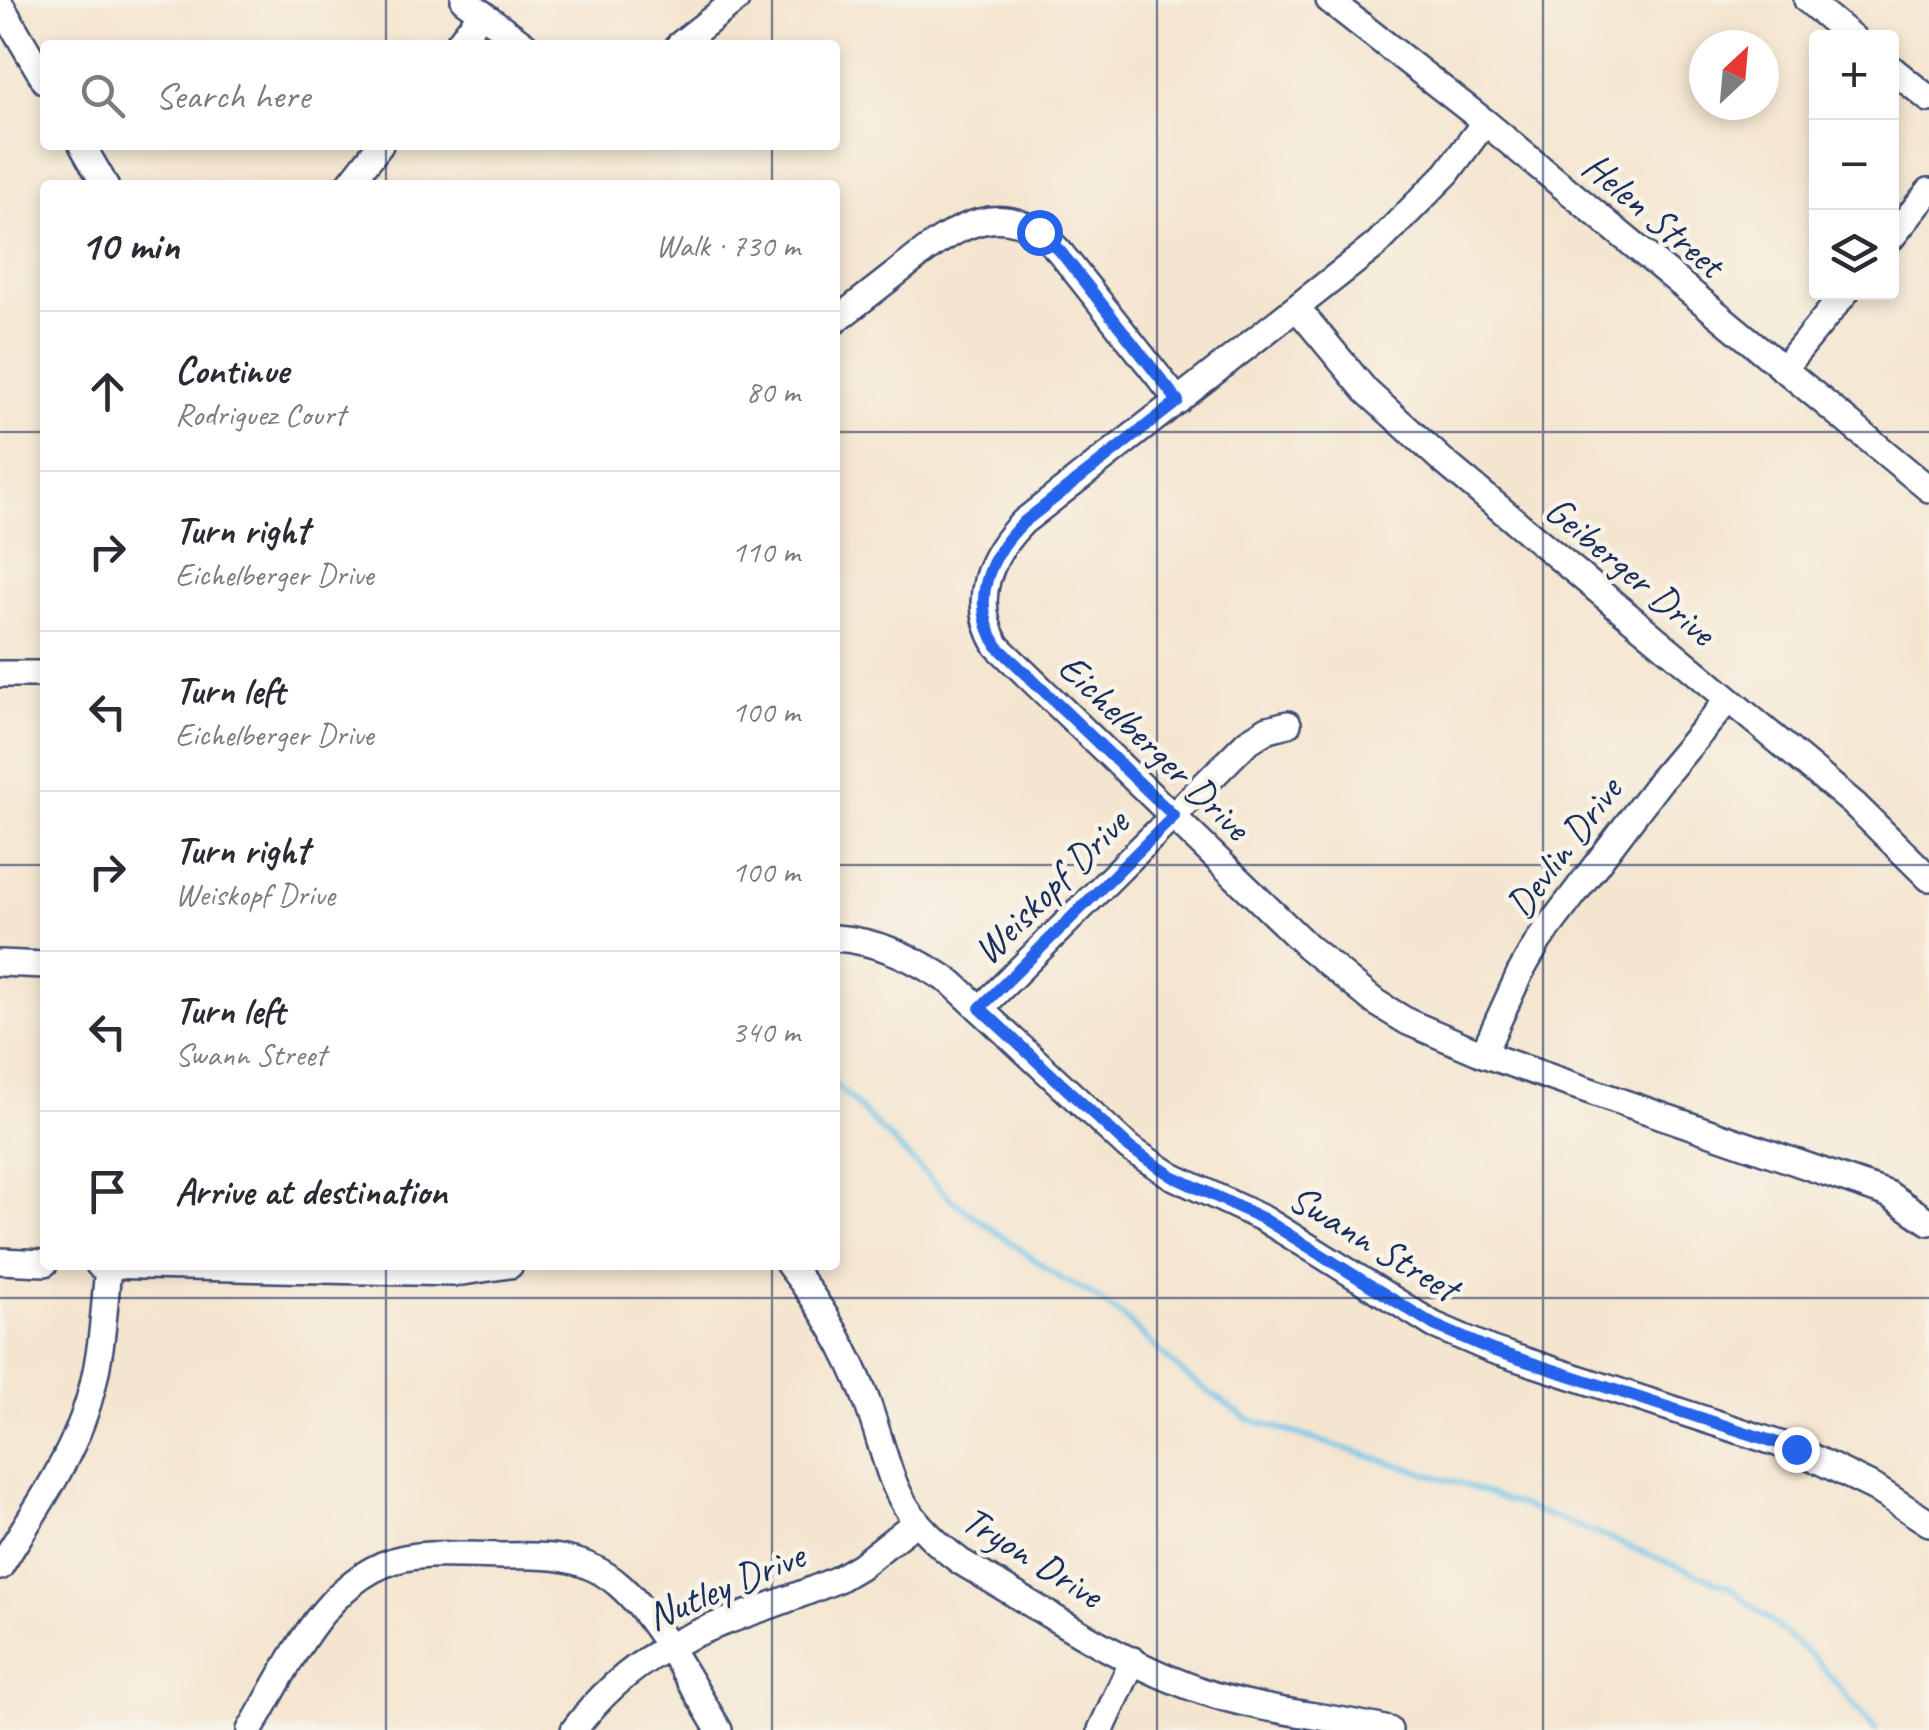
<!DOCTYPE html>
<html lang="en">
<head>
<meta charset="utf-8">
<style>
	body { margin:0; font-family:Caveat,sans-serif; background:#f7f7f7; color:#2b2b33 }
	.controls { position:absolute; right:30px; top:30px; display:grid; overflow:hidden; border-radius:10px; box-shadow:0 5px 15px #0003 }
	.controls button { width:90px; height:90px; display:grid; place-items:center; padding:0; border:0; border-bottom:2px solid #e1e1e2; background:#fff; color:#2b2b33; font:50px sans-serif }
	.compass { position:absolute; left:1689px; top:30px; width:90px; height:90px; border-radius:50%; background:#fff; box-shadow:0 5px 15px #0003; rotate:26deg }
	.stop { position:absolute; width:30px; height:30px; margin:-22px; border:8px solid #2563eb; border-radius:50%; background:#fff }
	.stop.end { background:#2563eb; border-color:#fff; box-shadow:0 2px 10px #0008 }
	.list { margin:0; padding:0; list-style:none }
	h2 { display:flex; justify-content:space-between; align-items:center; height:130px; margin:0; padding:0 40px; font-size:42px }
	h2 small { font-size:32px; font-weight:400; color:#7c7c81 }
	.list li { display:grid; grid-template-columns:65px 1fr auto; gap:30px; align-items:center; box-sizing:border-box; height:160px; padding:0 40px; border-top:2px solid #e1e1e2 }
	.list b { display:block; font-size:38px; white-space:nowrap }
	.list p { margin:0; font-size:32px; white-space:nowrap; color:#7c7c81 }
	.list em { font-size:32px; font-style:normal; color:#7c7c81 }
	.icon { flex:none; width:55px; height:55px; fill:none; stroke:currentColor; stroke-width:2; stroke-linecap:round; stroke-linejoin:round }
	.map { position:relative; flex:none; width:1929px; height:1730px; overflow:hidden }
	.search { position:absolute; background:#fff; box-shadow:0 5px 15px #0003; left:40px; top:40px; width:800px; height:110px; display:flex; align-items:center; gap:25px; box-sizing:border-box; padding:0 35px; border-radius:10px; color:#7c7c81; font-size:38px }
	.panel { position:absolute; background:#fff; box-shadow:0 5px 15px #0003; left:40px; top:180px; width:800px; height:1090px; border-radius:10px }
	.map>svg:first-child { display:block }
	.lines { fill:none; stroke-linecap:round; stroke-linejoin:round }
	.stream { stroke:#6dc4ea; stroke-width:5 }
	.minor-casing { stroke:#3c4a6f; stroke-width:30 }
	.minor { stroke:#fff; stroke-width:25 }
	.route { stroke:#2563eb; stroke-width:12 }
	.grid { fill:none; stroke:#1b2f5e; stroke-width:2.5; stroke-opacity:0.55 }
	.labels { text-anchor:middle; stroke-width:9; stroke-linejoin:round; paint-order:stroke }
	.street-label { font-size:40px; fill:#1b2f5e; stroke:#f7f3e8 }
</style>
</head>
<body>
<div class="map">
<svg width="1929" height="1730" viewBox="0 0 1929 1730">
	<rect width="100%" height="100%" fill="#f7f3e8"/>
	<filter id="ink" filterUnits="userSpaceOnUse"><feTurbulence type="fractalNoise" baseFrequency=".01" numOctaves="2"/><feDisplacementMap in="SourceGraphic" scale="20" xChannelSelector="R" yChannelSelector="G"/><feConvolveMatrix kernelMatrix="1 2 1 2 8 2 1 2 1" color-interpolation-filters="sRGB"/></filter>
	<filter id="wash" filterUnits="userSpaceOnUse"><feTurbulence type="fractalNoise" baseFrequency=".0048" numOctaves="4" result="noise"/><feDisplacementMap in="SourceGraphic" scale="40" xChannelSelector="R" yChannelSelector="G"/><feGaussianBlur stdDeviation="2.25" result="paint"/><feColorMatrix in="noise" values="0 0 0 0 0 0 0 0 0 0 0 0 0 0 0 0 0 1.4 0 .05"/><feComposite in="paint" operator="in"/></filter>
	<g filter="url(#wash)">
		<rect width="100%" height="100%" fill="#f4e5cf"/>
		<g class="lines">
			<polyline class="stream" points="835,1084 951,1199 1061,1279 1088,1292 1122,1316 1186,1376 1248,1419 1464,1485 1580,1527 1730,1587 1816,1660 1876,1730"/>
		</g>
	</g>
	<g filter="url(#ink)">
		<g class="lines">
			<g class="minor-casing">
				<g id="minor">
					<polyline points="464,0 525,45"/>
					<polyline points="1329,0 1485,122 1929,489"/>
					<polyline points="1807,0 1853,38"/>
					<polyline points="0,4 45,81"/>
					<polyline points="457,45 482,13"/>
					<polyline points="679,45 736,0"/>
					<polyline points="1892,69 1929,99"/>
					<path d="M1485 122 1447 173 1376 245 1023 522C989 556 970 601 997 646L1307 946 1375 1002 1408 1022 1483 1054 1888 1194 1929 1222"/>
					<polyline points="82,145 105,185"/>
					<polyline points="349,185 380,145"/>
					<polyline points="1892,237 1929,191"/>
					<polyline points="1297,308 1366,391 1443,461 1854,804 1929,878"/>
					<path d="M835 321C858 303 880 286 903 268 953 228 1004 191 1059 251L1178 401"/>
					<polyline points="1783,369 1846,292"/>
					<polyline points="0,674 45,674"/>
					<path d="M835 938C880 941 915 959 952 983L1129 1148 1172 1176 1264 1219 1434 1325 1492 1350 1795 1449 1875 1488 1929 1523"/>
					<polyline points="0,963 45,965"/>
					<polyline points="980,1009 1247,742 1268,729 1288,724"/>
					<polyline points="1483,1054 1520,973 1539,940 1660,781 1728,700"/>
					<polyline points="0,1261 45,1263"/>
					<polyline points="99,1265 456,1273 510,1265"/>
					<path d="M789 1265C821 1305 848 1351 866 1399 894 1476 888 1508 961 1562 1037 1606 1119 1663 1202 1691 1264 1712 1326 1715 1389 1730"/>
					<path d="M0 1567C29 1519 64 1471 83 1418 101 1370 104 1316 108 1265"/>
					<path d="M250 1730C288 1668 325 1575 404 1558 435 1552 472 1556 504 1556 546 1555 585 1555 619 1585 657 1618 692 1686 719 1730"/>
					<path d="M574 1730C649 1629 732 1626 838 1579L860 1566 916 1522"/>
					<polyline points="1101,1730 1133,1660"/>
				</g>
			</g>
			<use href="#minor" class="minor"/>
		</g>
	</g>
	<g class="lines" filter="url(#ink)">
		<path class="route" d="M1039 232 1060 251 1178 401 1024 522C989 556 969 601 997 646L1174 816 980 1008 1130 1148 1172 1176 1264 1219 1434 1325 1492 1350 1796 1449"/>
	</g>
	<path class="grid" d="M386 0V45M772 0V45M1157 0V1730M1543 0V1730M386 145V185M772 145V185M0 432H45M835 432H1929M0 865H45M835 865H1929M386 1265V1730M772 1265V1730M0 1298H1929"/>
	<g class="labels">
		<g class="street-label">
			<text transform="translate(1654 214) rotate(40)" y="14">Helen Street</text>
			<text transform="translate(1631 570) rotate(40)" y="14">Geiberger Drive</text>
			<text transform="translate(1155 746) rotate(44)" y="14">Eichelberger Drive</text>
			<text transform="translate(1563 847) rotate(-53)" y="14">Devlin Drive</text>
			<text transform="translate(1050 886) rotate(-45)" y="14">Weiskopf Drive</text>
			<text transform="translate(1374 1242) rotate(31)" y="14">Swann Street</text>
			<text transform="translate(1033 1556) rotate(32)" y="14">Tryon Drive</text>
			<text transform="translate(725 1585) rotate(-23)" y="14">Nutley Drive</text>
		</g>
	</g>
</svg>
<div class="controls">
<button>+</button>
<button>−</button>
<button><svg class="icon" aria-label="layers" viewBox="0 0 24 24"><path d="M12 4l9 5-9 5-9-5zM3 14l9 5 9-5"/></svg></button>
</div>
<svg class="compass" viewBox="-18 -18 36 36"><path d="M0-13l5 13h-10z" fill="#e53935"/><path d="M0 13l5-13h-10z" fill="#7c7c81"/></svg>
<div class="stop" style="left:1039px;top:232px"></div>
<div class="stop end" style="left:1796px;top:1449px"></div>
<div class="search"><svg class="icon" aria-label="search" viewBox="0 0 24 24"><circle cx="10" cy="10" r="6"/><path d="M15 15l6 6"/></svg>Search here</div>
<section class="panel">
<h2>10 min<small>Walk · 730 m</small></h2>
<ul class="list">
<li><svg class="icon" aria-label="ahead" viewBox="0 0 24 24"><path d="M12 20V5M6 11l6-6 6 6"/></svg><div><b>Continue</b><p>Rodriguez Court</p></div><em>80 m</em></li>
<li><svg class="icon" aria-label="right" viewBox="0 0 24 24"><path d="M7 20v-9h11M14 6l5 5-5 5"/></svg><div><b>Turn right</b><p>Eichelberger Drive</p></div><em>110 m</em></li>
<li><svg class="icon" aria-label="left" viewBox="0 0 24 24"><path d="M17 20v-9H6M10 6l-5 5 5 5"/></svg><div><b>Turn left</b><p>Eichelberger Drive</p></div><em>100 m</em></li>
<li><svg class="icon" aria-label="right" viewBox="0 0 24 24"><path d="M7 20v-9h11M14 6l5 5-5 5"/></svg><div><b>Turn right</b><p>Weiskopf Drive</p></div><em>100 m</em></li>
<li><svg class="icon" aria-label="left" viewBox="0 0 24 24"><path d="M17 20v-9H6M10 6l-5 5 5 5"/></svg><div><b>Turn left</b><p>Swann Street</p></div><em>340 m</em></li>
<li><svg class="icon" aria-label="arrive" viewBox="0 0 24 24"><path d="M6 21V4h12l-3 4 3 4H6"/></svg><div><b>Arrive at destination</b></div></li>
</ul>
</section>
</div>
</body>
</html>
